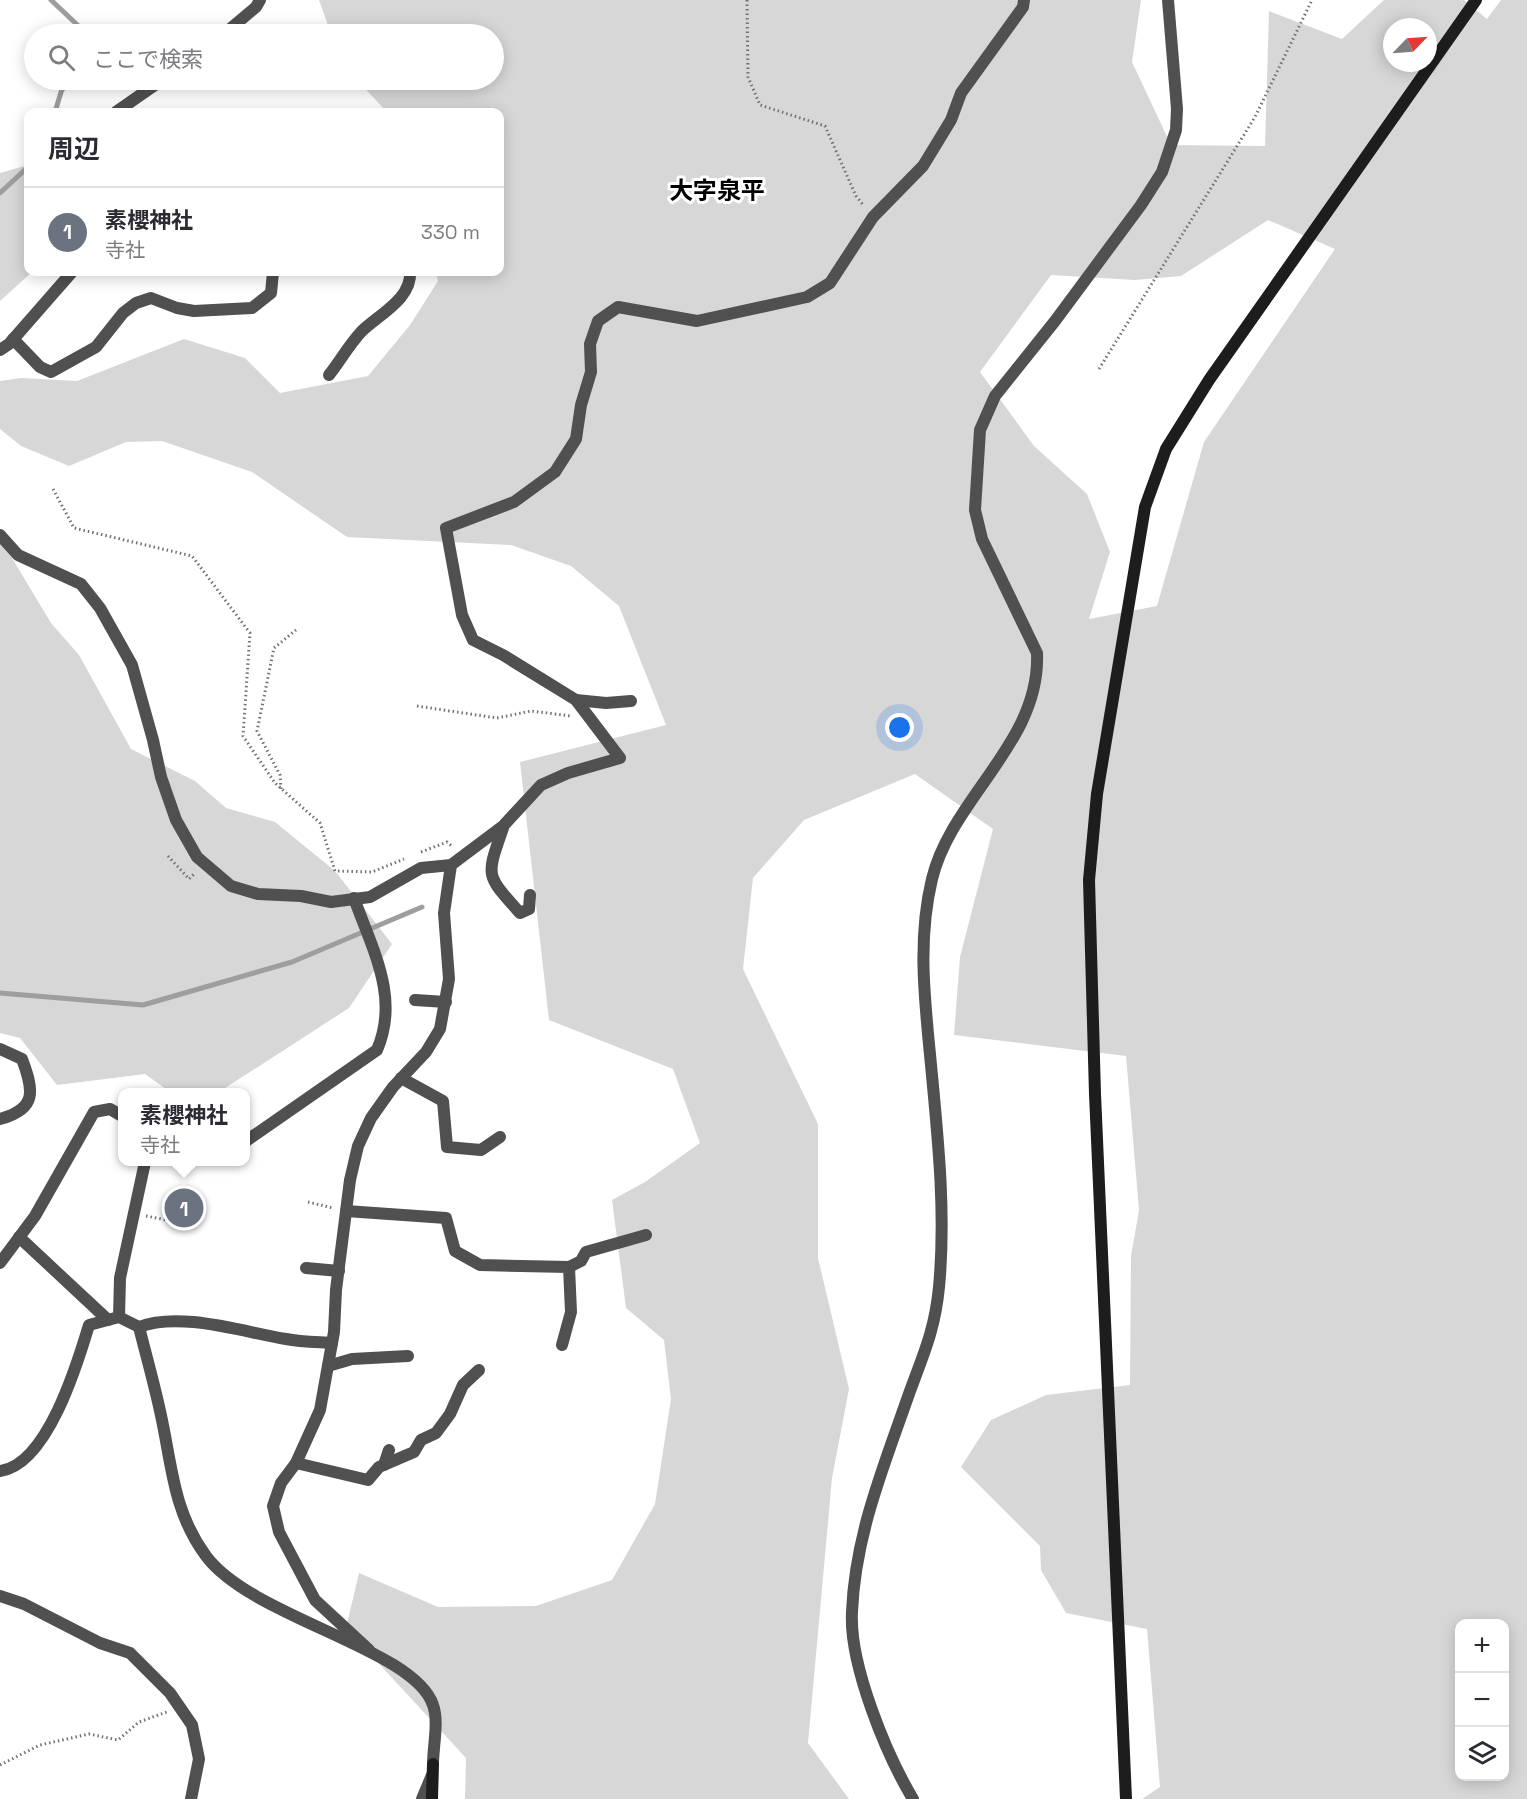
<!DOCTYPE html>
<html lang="ja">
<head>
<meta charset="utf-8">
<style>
	body { margin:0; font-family:"Space Grotesk","Noto Sans JP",sans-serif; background:#f7f7f7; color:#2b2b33 }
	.controls { position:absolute; right:18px; bottom:18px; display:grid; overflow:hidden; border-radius:12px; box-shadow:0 3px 15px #0003 }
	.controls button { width:54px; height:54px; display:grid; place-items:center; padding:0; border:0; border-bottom:2px solid #e1e1e2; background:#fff; color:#2b2b33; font:30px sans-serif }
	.compass { position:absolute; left:1383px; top:18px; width:54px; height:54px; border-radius:50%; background:#fff; box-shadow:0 3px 15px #0003; rotate:65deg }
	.you { position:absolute; left:900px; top:728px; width:21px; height:21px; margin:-15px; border:4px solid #fff; border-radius:50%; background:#1a73e8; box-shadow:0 0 0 9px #1a73e833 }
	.badge { display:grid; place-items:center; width:39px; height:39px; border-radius:50%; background:#000; color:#fff; font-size:20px; font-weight:700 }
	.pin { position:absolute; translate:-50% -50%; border:3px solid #fff; box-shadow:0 2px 6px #0006 }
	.popup { position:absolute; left:118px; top:1088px; width:132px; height:78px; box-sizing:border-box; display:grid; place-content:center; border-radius:12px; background:#fff; filter:drop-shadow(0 2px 4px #0005); font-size:20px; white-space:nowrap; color:#7c7c81 }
	.popup b { font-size:22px; color:#2b2b33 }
	.popup::after { content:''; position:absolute; left:50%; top:100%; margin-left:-12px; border:12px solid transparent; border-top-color:#fff }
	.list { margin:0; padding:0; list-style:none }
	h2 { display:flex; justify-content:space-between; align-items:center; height:78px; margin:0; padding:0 24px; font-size:26px }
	h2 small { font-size:20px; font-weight:400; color:#7c7c81 }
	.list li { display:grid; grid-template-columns:39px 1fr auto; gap:18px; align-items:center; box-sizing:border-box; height:90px; padding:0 24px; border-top:2px solid #e1e1e2 }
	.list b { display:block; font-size:22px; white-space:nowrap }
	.list p { margin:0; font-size:20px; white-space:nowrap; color:#7c7c81 }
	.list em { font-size:20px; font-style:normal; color:#7c7c81 }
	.icon { flex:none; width:33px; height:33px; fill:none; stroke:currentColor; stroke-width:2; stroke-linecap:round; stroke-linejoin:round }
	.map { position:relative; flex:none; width:1527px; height:1799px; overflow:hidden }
	.search { position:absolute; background:#fff; box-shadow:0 3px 15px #0003; left:24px; top:24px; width:480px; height:66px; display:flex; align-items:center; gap:15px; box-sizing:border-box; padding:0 21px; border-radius:33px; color:#7c7c81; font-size:22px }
	.panel { position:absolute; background:#fff; box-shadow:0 3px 15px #0003; left:24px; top:108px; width:480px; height:168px; border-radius:12px }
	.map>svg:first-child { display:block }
	.green { fill:#d7d7d7; fill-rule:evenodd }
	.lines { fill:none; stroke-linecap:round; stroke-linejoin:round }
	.stream { stroke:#9e9e9e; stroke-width:5 }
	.path { stroke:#727272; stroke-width:3; stroke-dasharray:1.5 3; stroke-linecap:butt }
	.street { stroke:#505050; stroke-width:12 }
	.secondary { stroke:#1d1d1d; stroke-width:12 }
	.labels { text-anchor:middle; stroke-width:6; stroke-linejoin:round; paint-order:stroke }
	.quarter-label { font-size:24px; font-weight:bold; fill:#000; stroke:#fff }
</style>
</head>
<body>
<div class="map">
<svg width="1527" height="1799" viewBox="0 0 1527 1799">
	<rect width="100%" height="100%" fill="#fff"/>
	<g class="green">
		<path d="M319 0H1141L1132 62 1171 145 1265 146 1269 11 1342 39 1384 0H1464L1487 19 1501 0H1527V1799H1142L1160 1787 1147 1629 1066 1613 1041 1570 1040 1546 961 1467 991 1420 1046 1395 1130 1385 1131 1256 1139 1210 1126 1056 954 1035 960 957 993 829 915 774 804 820 753 878 743 969 818 1124V1258L849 1389 832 1478 808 1743 849 1799H465L466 1758 346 1628 359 1573 438 1607 536 1606 612 1580 655 1504 671 1399 664 1340 626 1308 612 1200 645 1182 700 1143 673 1069 549 1020 520 762 666 725 619 606 571 566 511 545 347 537 252 472 162 441 126 442 69 466 21 446 0 429V381L21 378 77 381 184 339 245 358 280 393 368 376 410 325 438 281 436 272H500V112H387L357 80H494V34H331ZM1392 27H1428V63H1392ZM1268 220 1335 249 1204 442 1157 606 1089 619 1110 552 1087 494 1034 446 980 372 1051 275 1135 280 1181 276ZM1460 1624H1504V1776H1460Z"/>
		<polygon points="28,165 28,272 32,272 0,301 0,173"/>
		<polygon points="0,538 51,623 79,655 131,749 195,781 226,808 275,822 335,871 392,944 349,1008 219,1092 170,1092 145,1074 57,1085 20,1038 0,1033"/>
	</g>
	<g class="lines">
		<g class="stream">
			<polyline points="51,0 87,34"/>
			<polyline points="55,112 62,89 86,80"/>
			<polyline points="0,193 28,167"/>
			<polyline points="0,993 143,1005 292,962 422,907"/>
		</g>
		<g class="path">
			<polyline points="747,0 748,77 760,105 825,126 856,196 864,206"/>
			<polyline points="1099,369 1255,117 1312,0"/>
			<polyline points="53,489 74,528 192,556 250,633 243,736 275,783 320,823 335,871 372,872 404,859"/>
			<polyline points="417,706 497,718 531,711 571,716"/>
			<polyline points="281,789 280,775 257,731 274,648 296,630"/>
			<polyline points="421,852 447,842 453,847"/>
			<polyline points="168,856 189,879 194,874"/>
			<polyline points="308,1202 333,1208"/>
			<polyline points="146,1216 198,1226"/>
			<polyline points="0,1765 40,1745 89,1734 118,1740 139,1722 167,1712"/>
		</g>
		<g class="street">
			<polyline points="224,34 256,7 260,0"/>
			<polyline points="116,112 162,80"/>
			<polyline points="13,339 40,367 51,372 96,347 123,313 136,303 151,298 177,308 194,311 252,308 271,293 273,272"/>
			<polyline points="0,350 9,344 72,272"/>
			<path d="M329 375C340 361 349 345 361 332 378 315 412 299 410 272"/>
			<polyline points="0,535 18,555 81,584 100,608 132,665 153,740 161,777 176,820 197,857 231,886 258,894 301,896 331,902 370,897 421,868 451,865 503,826 541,785 568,773 620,758 576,700 503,655 473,640 462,615 446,528 514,502 555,472 576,439 581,405 591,372 590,344 598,321 618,307 697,321 807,297 830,283 873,217 923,166 951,120 961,93 1023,7 1024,0"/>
			<polyline points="576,700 606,703 631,701"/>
			<path d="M503 828C486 877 485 874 520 913L529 909 530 895"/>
			<polyline points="415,1000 446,1002"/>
			<path d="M0 1049 22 1059C34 1091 37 1109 0 1119"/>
			<polyline points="401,1078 443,1101 447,1147 481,1150 500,1137"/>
			<path d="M246 1141 377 1050C400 997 372 949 354 898"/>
			<path d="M145 1162 120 1278 119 1317 139 1327C146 1355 154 1383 160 1411 172 1463 172 1510 206 1556 252 1618 414 1648 433 1705 439 1721 433 1747 433 1764"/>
			<polyline points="346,1211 446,1218 455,1251 480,1265 569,1267 571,1312 562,1345"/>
			<polyline points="19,1237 108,1320"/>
			<polyline points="0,1263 35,1216 94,1112 110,1109 122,1116"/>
			<polyline points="569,1267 581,1261 586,1252 646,1235"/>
			<polyline points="306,1268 339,1271"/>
			<path d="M139 1327C180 1311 243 1332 286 1339 301 1342 317 1342 332 1343"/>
			<polyline points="328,1366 352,1359 408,1356"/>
			<polyline points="296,1463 368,1480 379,1467 414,1452 421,1440 436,1433 450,1414 463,1385 479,1370"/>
			<polyline points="384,1465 389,1450"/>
			<path d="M0 1471C47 1465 77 1365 89 1325L119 1317"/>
			<polyline points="0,1596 24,1604 100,1643 130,1653 170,1693 192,1725 199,1759 191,1799"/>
			<polyline points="369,1650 315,1600 279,1532 273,1506 281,1483 296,1463 320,1410 334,1332 336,1290 350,1180 358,1146 371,1118 393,1087 426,1052 440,1029 449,979 444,913 451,865"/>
			<polyline points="422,1799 432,1775"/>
			<path d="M913 1799C886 1754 849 1664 852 1612 855 1534 885 1463 910 1391 924 1353 935 1329 939 1287 946 1213 938 1139 931 1065 925 1002 917 941 932 879 952 797 1041 742 1037 653L982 539 975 510 980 430 995 396 1055 321 1141 205 1162 172 1176 130 1177 109 1168 0"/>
		</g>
		<g class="secondary">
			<polyline points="432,1799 433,1764"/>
			<polyline points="1126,1799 1095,1094 1089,880 1097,794 1145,507 1166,449 1209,380 1476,0"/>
		</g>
	</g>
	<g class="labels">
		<g class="quarter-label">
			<text x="717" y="199">大字泉平</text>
		</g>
	</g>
</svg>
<div class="controls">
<button>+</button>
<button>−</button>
<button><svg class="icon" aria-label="layers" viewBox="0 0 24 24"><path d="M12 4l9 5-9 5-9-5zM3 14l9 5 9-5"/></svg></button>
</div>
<svg class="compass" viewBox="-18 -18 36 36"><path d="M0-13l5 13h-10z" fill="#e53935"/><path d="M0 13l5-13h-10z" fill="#7c7c81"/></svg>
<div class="you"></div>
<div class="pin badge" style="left:184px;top:1208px;background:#6b7280">1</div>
<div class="popup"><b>素櫻神社</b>寺社</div>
<div class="search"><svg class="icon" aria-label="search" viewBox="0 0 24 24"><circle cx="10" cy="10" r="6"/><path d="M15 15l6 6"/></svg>ここで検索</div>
<section class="panel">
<h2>周辺<small></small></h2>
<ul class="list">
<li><span class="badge" style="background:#6b7280">1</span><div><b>素櫻神社</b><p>寺社</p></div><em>330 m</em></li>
</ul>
</section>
</div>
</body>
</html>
